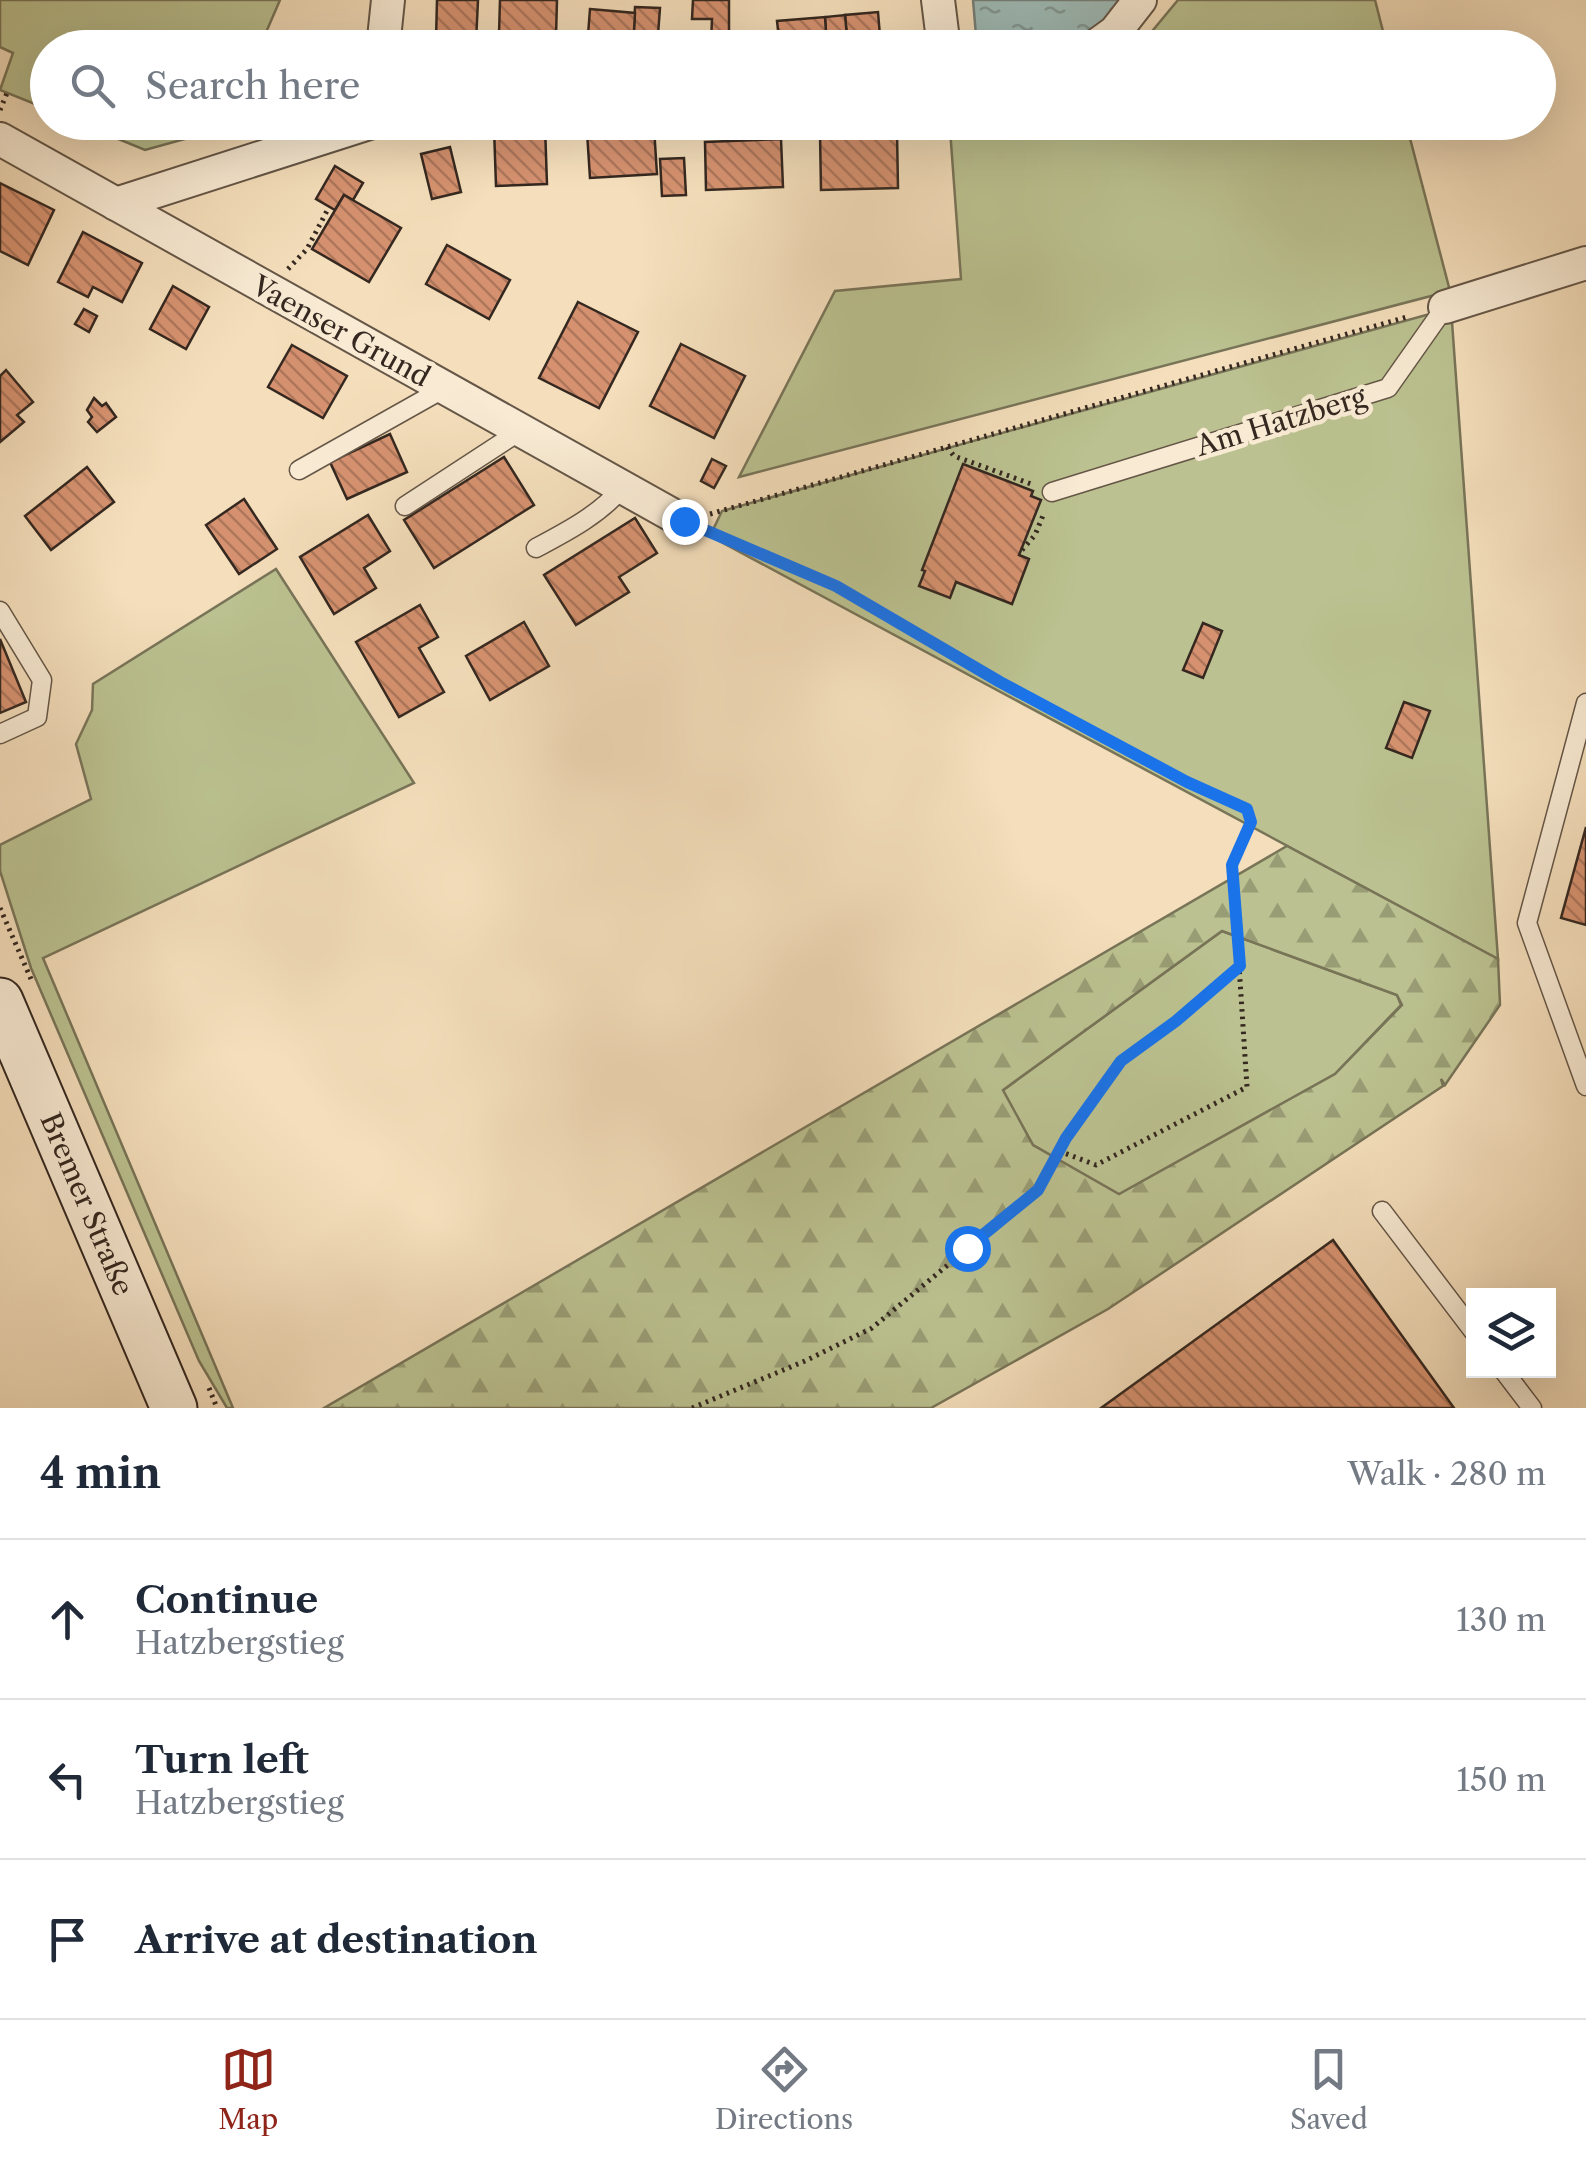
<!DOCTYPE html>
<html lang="en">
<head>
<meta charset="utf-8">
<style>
	body { margin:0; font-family:"Libre Caslon Text",serif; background:#f6f6f7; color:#1f2937 }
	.controls { position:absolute; right:30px; bottom:30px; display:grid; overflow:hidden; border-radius:0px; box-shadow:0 10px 40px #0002 }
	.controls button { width:90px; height:90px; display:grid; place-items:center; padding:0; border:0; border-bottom:2px solid #e0e1e3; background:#fff; color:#1f2937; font:50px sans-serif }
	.stop { position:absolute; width:30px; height:30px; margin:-22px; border:8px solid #1a73e8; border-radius:50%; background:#fff }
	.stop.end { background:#1a73e8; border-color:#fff; box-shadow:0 2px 10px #0008 }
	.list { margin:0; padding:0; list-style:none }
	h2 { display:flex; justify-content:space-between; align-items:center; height:130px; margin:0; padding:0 40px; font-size:42px }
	h2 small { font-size:32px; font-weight:400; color:#747a83 }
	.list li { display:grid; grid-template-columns:65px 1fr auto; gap:30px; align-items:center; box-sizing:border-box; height:160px; padding:0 40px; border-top:2px solid #e0e1e3 }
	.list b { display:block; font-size:38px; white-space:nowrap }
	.list p { margin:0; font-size:32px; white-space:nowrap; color:#747a83 }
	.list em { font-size:32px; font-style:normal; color:#747a83 }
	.icon { flex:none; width:55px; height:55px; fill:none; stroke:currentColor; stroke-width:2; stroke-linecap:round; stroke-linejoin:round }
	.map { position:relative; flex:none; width:1586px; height:1408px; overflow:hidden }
	.search { position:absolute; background:#fff; box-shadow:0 10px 40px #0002; left:30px; right:30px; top:30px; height:110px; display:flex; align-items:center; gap:25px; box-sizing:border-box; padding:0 35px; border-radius:55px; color:#747a83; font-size:38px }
	.sheet { height:610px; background:#fff }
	nav { display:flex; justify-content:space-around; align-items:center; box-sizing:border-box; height:140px; border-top:2px solid #e0e1e3; background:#fff; font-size:28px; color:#747a83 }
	nav a { display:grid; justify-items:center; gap:5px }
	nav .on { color:#8f2418 }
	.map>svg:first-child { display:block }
	.green { fill:#bbc190; stroke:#787458; stroke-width:2.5 }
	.forest { fill:url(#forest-firs); stroke:#787458; stroke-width:2.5; fill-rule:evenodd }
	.water { fill:url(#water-ripples); stroke:#74807b; stroke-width:2.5 }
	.building { fill:url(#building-back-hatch); stroke:#352820; stroke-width:2.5 }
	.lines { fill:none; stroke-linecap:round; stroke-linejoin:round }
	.lane-casing { stroke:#655647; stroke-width:21 }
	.street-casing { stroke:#655647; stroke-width:36 }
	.secondary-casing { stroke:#352820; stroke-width:49 }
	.path { stroke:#352820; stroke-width:5; stroke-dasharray:2.5 5; stroke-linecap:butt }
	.lane { stroke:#f8ead3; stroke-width:18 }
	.street { stroke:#f8ead3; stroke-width:32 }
	.secondary { stroke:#f8ead3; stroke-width:45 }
	.route { stroke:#1a73e8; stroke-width:12 }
	.labels { text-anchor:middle; stroke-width:9; stroke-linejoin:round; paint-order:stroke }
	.street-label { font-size:28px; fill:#352820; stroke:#f8ead3 }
</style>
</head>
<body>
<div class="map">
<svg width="1586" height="1408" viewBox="0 0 1586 1408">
	<defs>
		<pattern id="forest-firs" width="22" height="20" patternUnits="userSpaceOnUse" patternTransform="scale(2.5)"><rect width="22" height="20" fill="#bbc190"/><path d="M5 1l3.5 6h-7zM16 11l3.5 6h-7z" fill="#999d75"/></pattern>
		<pattern id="water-ripples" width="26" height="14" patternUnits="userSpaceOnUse" patternTransform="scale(2.5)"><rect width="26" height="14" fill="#9ebbb7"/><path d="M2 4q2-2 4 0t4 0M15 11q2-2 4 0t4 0" fill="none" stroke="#829894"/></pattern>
		<pattern id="building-back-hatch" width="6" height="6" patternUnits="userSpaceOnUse" patternTransform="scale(2.5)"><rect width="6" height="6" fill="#d69270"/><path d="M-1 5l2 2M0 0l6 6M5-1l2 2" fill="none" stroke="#ae775c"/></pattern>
	</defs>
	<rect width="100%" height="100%" fill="#f4debb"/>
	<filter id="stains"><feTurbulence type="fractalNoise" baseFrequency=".002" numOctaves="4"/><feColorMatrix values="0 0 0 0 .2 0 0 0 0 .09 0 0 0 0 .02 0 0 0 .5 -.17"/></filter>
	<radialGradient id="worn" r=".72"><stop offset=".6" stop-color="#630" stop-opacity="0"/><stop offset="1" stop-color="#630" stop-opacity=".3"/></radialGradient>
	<g class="green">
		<polygon points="0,0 280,0 264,37 285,46 48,48 47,109 0,90 13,53 0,47"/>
		<polygon points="1178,0 1375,0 1387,47 1139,47"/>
		<polygon points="977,122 1406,123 1450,291 739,477 835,291 961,279 950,129"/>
		<polygon points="79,123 79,122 243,123 145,150"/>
		<polygon points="1451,308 1498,959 710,536 722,511"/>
		<polygon points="276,569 414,783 43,958 233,1408 227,1408 199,1361 31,968 0,871 0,845 91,799 76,744 92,710 93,684"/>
		<polygon points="1222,931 1397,995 1401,1005 1335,1074 1119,1195 1033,1145 1002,1091"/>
	</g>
	<path class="forest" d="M1287 846 1498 959 1500 1005 1445 1085 1441 1079 1443 1086 1108 1309 931 1408H324ZM1222 931 1397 995 1402 1005 1335 1074 1119 1194 1033 1145 1003 1090Z"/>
	<polygon class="water" points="973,0 1128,0 1082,48 977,47"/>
	<g class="building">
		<polygon points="437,0 478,0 476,42 436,40"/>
		<polygon points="500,0 557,0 556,36 499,34"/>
		<polygon points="693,0 729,0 729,42 711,42 712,19 692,19"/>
		<polygon points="635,7 660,8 657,48 633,48"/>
		<polygon points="590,9 635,13 633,48 587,48"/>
		<polygon points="878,12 881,48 848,48 845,15"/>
		<polygon points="845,15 848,48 827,48 825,17"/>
		<polygon points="825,17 827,48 780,48 777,21"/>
		<polygon points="545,126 547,184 496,186 494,128"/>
		<polygon points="654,128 657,174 590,178 587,132"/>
		<polygon points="897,132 898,188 821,190 820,133"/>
		<polygon points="781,139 783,187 706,190 705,142"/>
		<polygon points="450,147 461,192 432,199 421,154"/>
		<polygon points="684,158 686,195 662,196 660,159"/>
		<polygon points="335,166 363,183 353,200 344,195 335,210 316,199"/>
		<polygon points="0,183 54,210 28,265 0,251"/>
		<polygon points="344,195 401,228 369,282 312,249"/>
		<polygon points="83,232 142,263 122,302 93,287 88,297 58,282"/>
		<polygon points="447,245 510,280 489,319 426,284"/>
		<polygon points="173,286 209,307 186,349 150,329"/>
		<polygon points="578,302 638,332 599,408 539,378"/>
		<polygon points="84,309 97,316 89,332 75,324"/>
		<polygon points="681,344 745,376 714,438 650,406"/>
		<polygon points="292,345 347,376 323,418 268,387"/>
		<polygon points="6,370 33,402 17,415 24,422 0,442 0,376"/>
		<polygon points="94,398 102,406 106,403 116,417 97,432 88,422 92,417 87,410"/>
		<polygon points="390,434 407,472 347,499 330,462"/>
		<polygon points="504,457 534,505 434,568 404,520"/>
		<polygon points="712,459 726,466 714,488 701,481"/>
		<polygon points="963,464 1033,491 1031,496 1041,500 1019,555 1029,559 1012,604 956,582 950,598 919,586 925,571 922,570"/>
		<polygon points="87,467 114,502 51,550 25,516"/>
		<polygon points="244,499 277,549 239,574 206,525"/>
		<polygon points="368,515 390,551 364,568 376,588 334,614 300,557"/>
		<polygon points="635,518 657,553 619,577 629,592 576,625 544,575"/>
		<polygon points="420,605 438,637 419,648 444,692 399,717 356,642"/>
		<polygon points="524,622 549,666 490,700 466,656"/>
		<polygon points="1203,623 1222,631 1203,678 1183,670"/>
		<polygon points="0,639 26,702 0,713"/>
		<polygon points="1404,702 1430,711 1412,758 1386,748"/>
		<polygon points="1586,827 1586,925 1561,918"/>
		<polygon points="1333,1240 1454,1408 1101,1408"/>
	</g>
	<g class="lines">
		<g class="lane-casing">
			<g id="lane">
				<polyline points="299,470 443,389"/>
				<polyline points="1052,492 1388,388 1445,307"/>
				<polyline points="405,506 520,431"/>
				<path d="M536 548C568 531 599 515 623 487"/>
				<polyline points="0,611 42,680 37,717 0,734"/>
				<polyline points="1586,703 1527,923 1586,1086"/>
				<polyline points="1382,1211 1474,1332"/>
				<polyline points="1503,1370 1532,1408"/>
			</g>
		</g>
		<g class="street-casing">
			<g id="street">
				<polyline points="938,0 944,48"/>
				<polyline points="383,48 388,0"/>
				<polyline points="1093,48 1115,32 1140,0"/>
				<polyline points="0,139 683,521"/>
				<polyline points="116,204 372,122"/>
				<polyline points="1445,307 1586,263"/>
			</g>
		</g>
		<g class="secondary-casing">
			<polyline id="secondary" points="0,1001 174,1408"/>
		</g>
		<g class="path">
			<polyline points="0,110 7,93"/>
			<polyline points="288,269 307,249 329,207"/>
			<polyline points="947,447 954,456 1034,485"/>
			<polyline points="710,514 1407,317"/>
			<polyline points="1022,550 1035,535 1044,513"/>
			<polyline points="0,908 31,979"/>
			<polyline points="1059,1151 1096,1165 1247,1087 1239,965"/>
			<polyline points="209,1388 217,1408"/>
			<polyline points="692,1408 805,1361 872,1328 1038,1190 1066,1138 1121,1061 1176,1021 1239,965 1232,865 1251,823 1247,809 1187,782 1000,682 836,586 709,532"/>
		</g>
		<use href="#lane" class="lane"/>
		<use href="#street" class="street"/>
		<use href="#secondary" class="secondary"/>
	</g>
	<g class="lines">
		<polyline class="route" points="684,521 836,586 1000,682 1187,782 1247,809 1251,822 1232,865 1240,966 1176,1021 1121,1061 1066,1138 1038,1190 967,1248"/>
	</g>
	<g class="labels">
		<g class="street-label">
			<text transform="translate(341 331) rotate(29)" y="10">Vaenser Grund</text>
			<text transform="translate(1281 421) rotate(-17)" y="10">Am Hatzberg</text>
			<text transform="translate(87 1204) rotate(67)" y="10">Bremer Straße</text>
		</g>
	</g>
	<rect width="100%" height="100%" filter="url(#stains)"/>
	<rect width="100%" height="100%" fill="url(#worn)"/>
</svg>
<div class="controls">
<button><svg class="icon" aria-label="layers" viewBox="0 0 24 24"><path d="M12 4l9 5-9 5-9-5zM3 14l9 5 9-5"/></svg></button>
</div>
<div class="stop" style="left:967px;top:1248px"></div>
<div class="stop end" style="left:684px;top:521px"></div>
<div class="search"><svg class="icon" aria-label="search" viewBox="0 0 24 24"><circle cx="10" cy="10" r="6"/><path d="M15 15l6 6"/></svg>Search here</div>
</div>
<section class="sheet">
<h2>4 min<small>Walk · 280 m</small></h2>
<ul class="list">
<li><svg class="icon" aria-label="ahead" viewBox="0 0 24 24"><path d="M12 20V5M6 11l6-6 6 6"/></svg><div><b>Continue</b><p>Hatzbergstieg</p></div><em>130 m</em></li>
<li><svg class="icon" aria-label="left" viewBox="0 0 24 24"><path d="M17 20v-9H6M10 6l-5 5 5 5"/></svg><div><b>Turn left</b><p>Hatzbergstieg</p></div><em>150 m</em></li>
<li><svg class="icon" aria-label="arrive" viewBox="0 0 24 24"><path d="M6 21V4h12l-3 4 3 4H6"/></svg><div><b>Arrive at destination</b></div></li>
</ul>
</section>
<nav>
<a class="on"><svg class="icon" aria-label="map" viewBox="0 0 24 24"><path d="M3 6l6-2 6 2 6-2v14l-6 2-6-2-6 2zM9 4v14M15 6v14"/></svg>Map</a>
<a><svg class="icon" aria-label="directions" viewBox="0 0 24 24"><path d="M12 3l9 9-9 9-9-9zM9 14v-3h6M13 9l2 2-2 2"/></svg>Directions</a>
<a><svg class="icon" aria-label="saved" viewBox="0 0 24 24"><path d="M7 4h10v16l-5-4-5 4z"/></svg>Saved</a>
</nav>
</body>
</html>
